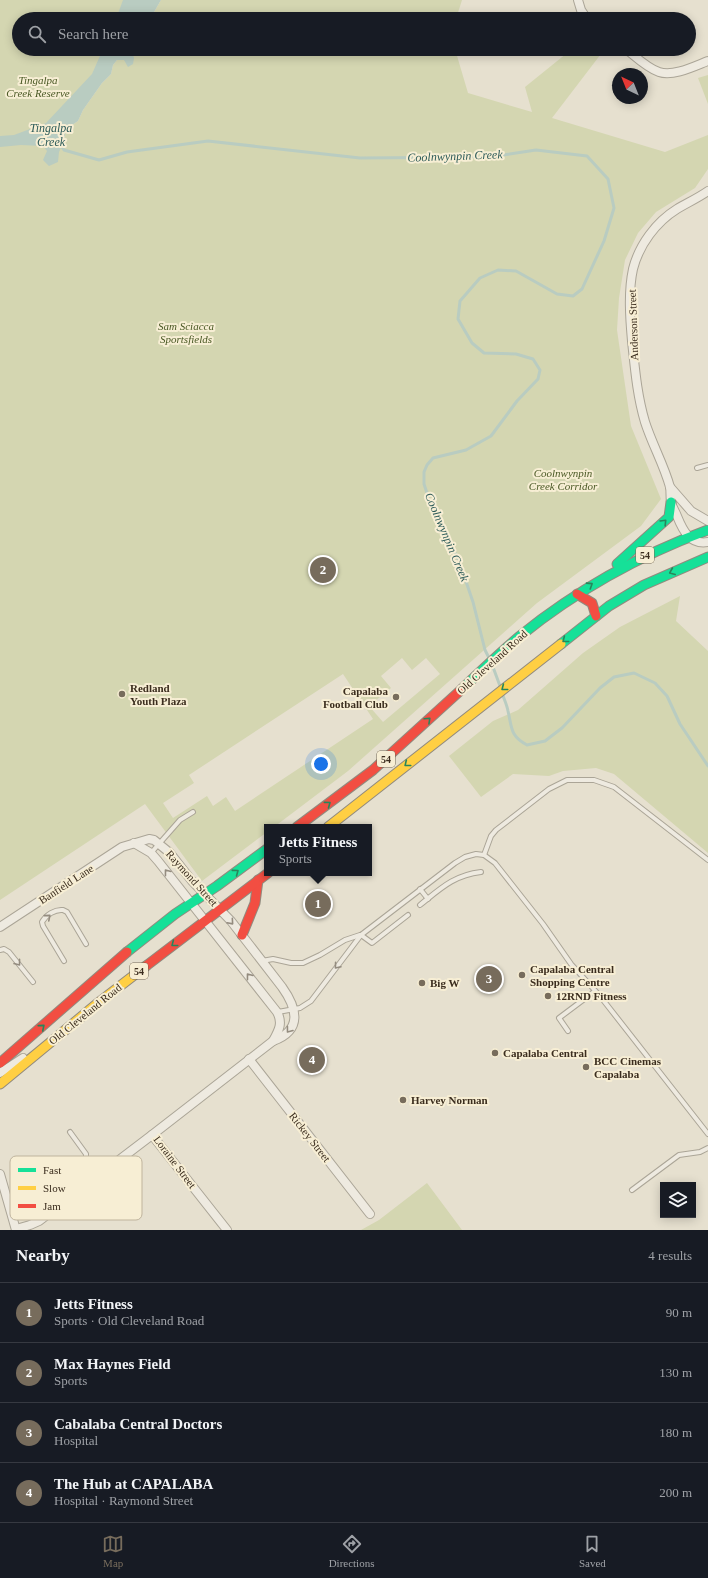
<!DOCTYPE html>
<html lang="en">
<head>
<meta charset="utf-8">
<style>
	body { margin:0; font-family:Georgia,serif; background:#20242c; color:#f1f3f6 }
	.controls { position:absolute; right:12px; bottom:12px; display:grid; overflow:hidden; border-radius:0px; box-shadow:0 2px 10px #0003 }
	.controls button { width:36px; height:36px; display:grid; place-items:center; padding:0; border:0; border-bottom:1px solid #363941; background:#171b24; color:#f1f3f6; font:20px sans-serif }
	.compass { position:absolute; left:612px; top:68px; width:36px; height:36px; border-radius:50%; background:#171b24; box-shadow:0 2px 10px #0003; rotate:317deg }
	.you { position:absolute; left:321px; top:764px; width:14px; height:14px; margin:-10px; border:3px solid #fff; border-radius:50%; background:#1a73e8; box-shadow:0 0 0 6px #1a73e833 }
	.badge { display:grid; place-items:center; width:26px; height:26px; border-radius:50%; background:#776c5c; color:#fff; font-size:13px; font-weight:700 }
	.pin { position:absolute; translate:-50% -50%; border:2px solid #fff; box-shadow:0 1px 4px #0006 }
	.popup { position:absolute; left:264px; top:824px; width:108px; height:52px; box-sizing:border-box; display:grid; place-content:center; border-radius:0px; background:#171b24; filter:drop-shadow(0 1px 3px #0005); font-size:13px; white-space:nowrap; color:#9ea1a6 }
	.popup b { font-size:15px; color:#f1f3f6 }
	.popup::after { content:''; position:absolute; left:50%; top:100%; margin-left:-8px; border:8px solid transparent; border-top-color:#171b24 }
	.list { margin:0; padding:0; list-style:none }
	h2 { display:flex; justify-content:space-between; align-items:center; height:52px; margin:0; padding:0 16px; font-size:17px }
	h2 small { font-size:13px; font-weight:400; color:#9ea1a6 }
	.list li { display:grid; grid-template-columns:26px 1fr auto; gap:12px; align-items:center; box-sizing:border-box; height:60px; padding:0 16px; border-top:1px solid #363941 }
	.list b { display:block; font-size:15px; white-space:nowrap }
	.list p { margin:0; font-size:13px; white-space:nowrap; color:#9ea1a6 }
	.list em { font-size:13px; font-style:normal; color:#9ea1a6 }
	.icon { flex:none; width:22px; height:22px; fill:none; stroke:currentColor; stroke-width:2; stroke-linecap:round; stroke-linejoin:round }
	.map { position:relative; flex:none; width:708px; height:1230px; overflow:hidden }
	.search { position:absolute; background:#171b24; box-shadow:0 2px 10px #0003; left:12px; right:12px; top:12px; height:44px; display:flex; align-items:center; gap:10px; box-sizing:border-box; padding:0 14px; border-radius:22px; color:#9ea1a6; font-size:15px }
	.sheet { height:292px; background:#171b24 }
	nav { display:flex; justify-content:space-around; align-items:center; box-sizing:border-box; height:56px; border-top:1px solid #363941; background:#171b24; font-size:11px; color:#9ea1a6 }
	nav a { display:grid; justify-items:center; gap:2px }
	nav .on { color:#776c5c }
	.map>svg:first-child { display:block }
	.green { fill:#d4d6b1; fill-rule:evenodd }
	.water { fill:#b9ccc1 }
	.lines { fill:none; stroke-linecap:round; stroke-linejoin:round }
	.stream { stroke:#b9ccc1; stroke-width:3 }
	.lane-casing { stroke:#aba597; stroke-width:6 }
	.street-casing { stroke:#aba597; stroke-width:10 }
	.fast-casing { stroke:#918a7e; stroke-width:11 }
	.slow-casing { stroke:#918a7e; stroke-width:11 }
	.jam-casing { stroke:#918a7e; stroke-width:11 }
	.lane { stroke:#eeeae0; stroke-width:4 }
	.street { stroke:#eeeae0; stroke-width:8 }
	.fast { stroke:#16e098; stroke-width:9 }
	.slow { stroke:#ffcf43; stroke-width:9 }
	.jam { stroke:#f24e42; stroke-width:9 }
	.oneway { stroke:#28865b }
	.oneway2 { stroke:#948c7f }
	.poi-dot { fill:#776c5c; stroke:#f7eed4; stroke-width:1.5 }
	.labels { text-anchor:middle; stroke-width:4; stroke-linejoin:round; paint-order:stroke }
	.shield { fill:#f7eed4; stroke:#736755; stroke-width:1 }
	.shield-label { font-size:10px; font-weight:bold; fill:#3b2d1e }
	.park-label { font-size:11px; font-style:italic; fill:#495824; stroke:#f7eed4 }
	.street-label { font-size:11px; fill:#3b2d1e; stroke:#f7eed4 }
	.poi-label { font-size:11px; font-weight:bold; fill:#3b2d1e; stroke:#f7eed4; text-anchor:start }
	.water-label { font-size:12px; font-style:italic; fill:#2d5b59; stroke:#f7eed4 }
	.key { fill:#f7eed4; stroke:#bfb49d; stroke-width:1 }
	.key-label { font-size:11px; fill:#3b2d1e }
</style>
</head>
<body>
<div class="map">
<svg width="708" height="1230" viewBox="0 0 708 1230">
	<rect width="100%" height="100%" fill="#e6e0cf"/>
	<g class="green">
		<path d="M0 0H139L133 19H19V49H117L52 126 61 146 66 129 78 121 83 110 102 83 111 74 113 65 117 60H124L133 52 131 49H455L468 93 532 112 525 87 572 49H602L604 50 552 118 665 152 708 135V169L695 188 656 212 638 233 625 260 619 298 617 330 631 426 661 499 641 526 537 603 348 771 274 827H267V832L202 881 145 804 0 900ZM402 658 412 670 426 658 440 674 383 722 369 706 391 688 381 676ZM343 674 373 719 235 811 226 797 213 806 207 796 173 818 163 803 194 783 189 775Z"/>
		<polygon points="161,0 462,0 456,19 150,19"/>
		<polygon points="708,75 708,104 698,78"/>
		<polygon points="680,596 676,621 708,651 708,853 614,774 596,768 563,771 549,776 513,774 481,797 449,756 493,721 518,710 583,653 620,627"/>
		<polygon points="427,1183 462,1230 361,1230 379,1220"/>
	</g>
	<g class="water">
		<polygon points="123,0 161,0 150,19 116,19"/>
		<polygon points="103,49 131,49 134,58 133,64 128,67 124,60 117,60 113,65 111,74 102,83 83,110 78,121 66,129 64,141 59,152 58,162 49,166 43,160 47,151 43,146 21,145 0,147 0,136 14,135 46,123 92,74"/>
	</g>
	<g class="lines">
		<g class="stream">
			<polyline points="60,144 64,150 99,160 127,152 208,141 360,158 490,157 536,150 587,156 608,179 614,208 604,241 582,289 573,296 557,294 516,271 498,270 480,278 460,301 458,319 472,343 484,353 516,354 533,359 540,370 538,379 517,401 491,436 466,450 433,458 427,465 424,472 424,484 431,505 459,561 473,602 485,650 490,660"/>
			<polyline points="493,667 500,686"/>
			<path d="M502 693C504 699 507 705 508 711 512 728 510 736 527 745L545 741 562 728 600 688 614 677 634 673 655 683 667 696 680 724 708 766"/>
		</g>
		<g class="lane-casing">
			<g id="lane">
				<polyline points="697,468 708,465"/>
				<polyline points="151,853 180,820 193,812"/>
				<polyline points="484,855 491,836 496,830 549,789 567,780 594,780 614,787 708,860"/>
				<polyline points="420,889 428,899"/>
				<path d="M420 905C440 889 454 875 481 872"/>
				<polyline points="361,935 372,943 408,915"/>
				<polyline points="0,950 4,949 9,952 33,982"/>
				<path d="M64 961 43 926 42 922C46 915 55 909 63 910L67 912 86 944"/>
				<polyline points="262,961 273,959 291,963 303,963 320,955 345,940 360,935"/>
				<polyline points="278,1012 300,1008 311,1001 361,935 455,863 465,857 476,854 484,855 495,863 543,924 571,964 600,996 708,1134"/>
				<polyline points="568,1031 559,1018 595,991"/>
				<polyline points="632,1190 679,1155 700,1152 708,1148"/>
				<polyline points="38,1198 86,1161 86,1154 70,1132"/>
			</g>
		</g>
		<g class="street-casing">
			<g id="street">
				<polyline points="578,0 581,10 587,19"/>
				<path d="M626 49C636 57 647 68 659 72 673 77 695 66 708 61"/>
				<path d="M708 191C698 198 687 203 677 209 656 222 639 245 633 269 628 292 630 318 632 341 635 369 637 395 645 422 652 444 664 465 670 487 671 492 670 497 671 502 672 507 675 511 677 516 683 531 690 545 708 542"/>
				<polyline points="670,487 691,511 708,521"/>
				<path d="M134 843 151 853 158 861 277 1012C283 1023 279 1030 273 1041"/>
				<path d="M0 927 122 847 149 839 154 840 170 853 192 881 231 921 282 987C297 1008 303 1030 273 1041L152 1135 227 1230"/>
				<polyline points="249,1059 370,1214"/>
				<polyline points="0,1073 23,1058"/>
				<polyline points="0,1174 16,1230"/>
				<polyline points="16,1229 30,1225 39,1221 152,1135"/>
			</g>
		</g>
		<g class="fast-casing">
			<g id="fast">
				<polyline points="617,564 669,517 671,502"/>
				<polyline points="561,644 609,606 644,585 708,557"/>
				<path d="M462 689C481 671 500 653 520 636 577 590 640 555 708 530"/>
				<polyline points="127,952 175,914 217,886 267,849"/>
			</g>
		</g>
		<g class="slow-casing">
			<g id="slow">
				<polyline points="328,827 561,644"/>
				<polyline points="0,1084 98,1003 146,966"/>
			</g>
		</g>
		<g class="jam-casing">
			<g id="jam">
				<polyline points="577,594 592,603 596,616"/>
				<polyline points="297,827 373,770 462,689"/>
				<polyline points="242,935 255,903 258,880"/>
				<polyline points="146,966 268,873"/>
				<polyline points="0,1063 127,952"/>
			</g>
		</g>
		<use href="#lane" class="lane"/>
		<use href="#street" class="street"/>
		<use href="#fast" class="fast"/>
		<use href="#slow" class="slow"/>
		<use href="#jam" class="jam"/>
	</g>
	<defs><path id="oneway-chevron" d="M-2-3.5L2.5 0L-2 3.5" fill="none" stroke-width="1.6" stroke-linecap="round" stroke-linejoin="round"/></defs>
	<g class="oneway">
		<use href="#oneway-chevron" transform="translate(664 522) rotate(-46)"/>
		<use href="#oneway-chevron" transform="translate(672 572) rotate(157)"/>
		<use href="#oneway-chevron" transform="translate(590 585) rotate(-33)"/>
		<use href="#oneway-chevron" transform="translate(565 640) rotate(142)"/>
		<use href="#oneway-chevron" transform="translate(504 688) rotate(142)"/>
		<use href="#oneway-chevron" transform="translate(428 720) rotate(-43)"/>
		<use href="#oneway-chevron" transform="translate(407 764) rotate(141)"/>
		<use href="#oneway-chevron" transform="translate(328 804) rotate(-36)"/>
		<use href="#oneway-chevron" transform="translate(236 872) rotate(-37)"/>
		<use href="#oneway-chevron" transform="translate(174 944) rotate(142)"/>
		<use href="#oneway-chevron" transform="translate(42 1027) rotate(-40)"/>
	</g>
	<g class="oneway2">
		<use href="#oneway-chevron" transform="translate(167 872) rotate(-128)"/>
		<use href="#oneway-chevron" transform="translate(48 917) rotate(-41)"/>
		<use href="#oneway-chevron" transform="translate(231 922) rotate(49)"/>
		<use href="#oneway-chevron" transform="translate(18 963) rotate(52)"/>
		<use href="#oneway-chevron" transform="translate(337 966) rotate(130)"/>
		<use href="#oneway-chevron" transform="translate(249 976) rotate(-128)"/>
		<use href="#oneway-chevron" transform="translate(289 1030) rotate(127)"/>
	</g>
	<g class="poi-dot">
		<circle cx="122" cy="694" r="4"/>
		<circle cx="396" cy="697" r="4"/>
		<circle cx="522" cy="975" r="4"/>
		<circle cx="422" cy="983" r="4"/>
		<circle cx="548" cy="996" r="4"/>
		<circle cx="495" cy="1053" r="4"/>
		<circle cx="586" cy="1067" r="4"/>
		<circle cx="403" cy="1100" r="4"/>
	</g>
	<g class="labels">
		<g class="shield">
			<rect x="636" y="547" width="18" height="16" rx="3"/>
			<rect x="377" y="751" width="18" height="16" rx="3"/>
			<rect x="130" y="963" width="18" height="16" rx="3"/>
		</g>
		<g class="shield-label">
			<text x="645" y="559">54</text>
			<text x="386" y="763">54</text>
			<text x="139" y="975">54</text>
		</g>
		<g class="park-label">
			<text x="38" y="84">Tingalpa<tspan x="38" dy="13">Creek Reserve</tspan></text>
			<text x="186" y="330">Sam Sciacca<tspan x="186" dy="13">Sportsfields</tspan></text>
			<text x="563" y="477">Coolnwynpin<tspan x="563" dy="13">Creek Corridor</tspan></text>
		</g>
		<g class="street-label">
			<text transform="translate(633 325) rotate(-92)" y="4">Anderson Street</text>
			<text transform="translate(492 662) rotate(-42)" y="4">Old Cleveland Road</text>
			<text transform="translate(192 878) rotate(48)" y="4">Raymond Street</text>
			<text transform="translate(66 884) rotate(-33)" y="4">Banfield Lane</text>
			<text transform="translate(85 1014) rotate(-39)" y="4">Old Cleveland Road</text>
			<text transform="translate(310 1137) rotate(52)" y="4">Rickey Street</text>
			<text transform="translate(175 1162) rotate(53)" y="4">Loraine Street</text>
		</g>
		<g class="poi-label">
			<text x="130" y="692">Redland<tspan x="130" dy="13">Youth Plaza</tspan></text>
			<text x="388" y="695" text-anchor="end">Capalaba<tspan x="388" dy="13">Football Club</tspan></text>
			<text x="530" y="973">Capalaba Central<tspan x="530" dy="13">Shopping Centre</tspan></text>
			<text x="430" y="987">Big W</text>
			<text x="556" y="1000">12RND Fitness</text>
			<text x="503" y="1057">Capalaba Central</text>
			<text x="594" y="1065">BCC Cinemas<tspan x="594" dy="13">Capalaba</tspan></text>
			<text x="411" y="1104">Harvey Norman</text>
		</g>
		<g class="water-label">
			<text x="51" y="132">Tingalpa<tspan x="51" dy="14">Creek</tspan></text>
			<text transform="translate(455 156) rotate(-2)" y="4">Coolnwynpin Creek</text>
			<text transform="translate(447 537) rotate(67)" y="4">Coolnwynpin Creek</text>
		</g>
	</g>
	<rect x="10" y="1156" width="132" height="64" rx="6" class="key"/>
	<rect x="18" y="1168" width="18" height="4" fill="#16e098"/>
	<rect x="18" y="1186" width="18" height="4" fill="#ffcf43"/>
	<rect x="18" y="1204" width="18" height="4" fill="#f24e42"/>
	<g class="key-label">
		<text x="43" y="1174">Fast</text>
		<text x="43" y="1192">Slow</text>
		<text x="43" y="1210">Jam</text>
	</g>
</svg>
<div class="controls">
<button><svg class="icon" aria-label="layers" viewBox="0 0 24 24"><path d="M12 4l9 5-9 5-9-5zM3 14l9 5 9-5"/></svg></button>
</div>
<svg class="compass" viewBox="-18 -18 36 36"><path d="M0-13l5 13h-10z" fill="#e53935"/><path d="M0 13l5-13h-10z" fill="#9ea1a6"/></svg>
<div class="you"></div>
<div class="pin badge" style="left:318px;top:904px">1</div>
<div class="popup"><b>Jetts Fitness</b>Sports</div>
<div class="pin badge" style="left:323px;top:570px">2</div>
<div class="pin badge" style="left:489px;top:979px">3</div>
<div class="pin badge" style="left:312px;top:1060px">4</div>
<div class="search"><svg class="icon" aria-label="search" viewBox="0 0 24 24"><circle cx="10" cy="10" r="6"/><path d="M15 15l6 6"/></svg>Search here</div>
</div>
<section class="sheet">
<h2>Nearby<small>4 results</small></h2>
<ul class="list">
<li><span class="badge">1</span><div><b>Jetts Fitness</b><p>Sports · Old Cleveland Road</p></div><em>90 m</em></li>
<li><span class="badge">2</span><div><b>Max Haynes Field</b><p>Sports</p></div><em>130 m</em></li>
<li><span class="badge">3</span><div><b>Cabalaba Central Doctors</b><p>Hospital</p></div><em>180 m</em></li>
<li><span class="badge">4</span><div><b>The Hub at CAPALABA</b><p>Hospital · Raymond Street</p></div><em>200 m</em></li>
</ul>
</section>
<nav>
<a class="on"><svg class="icon" aria-label="map" viewBox="0 0 24 24"><path d="M3 6l6-2 6 2 6-2v14l-6 2-6-2-6 2zM9 4v14M15 6v14"/></svg>Map</a>
<a><svg class="icon" aria-label="directions" viewBox="0 0 24 24"><path d="M12 3l9 9-9 9-9-9zM9 14v-3h6M13 9l2 2-2 2"/></svg>Directions</a>
<a><svg class="icon" aria-label="saved" viewBox="0 0 24 24"><path d="M7 4h10v16l-5-4-5 4z"/></svg>Saved</a>
</nav>
</body>
</html>
